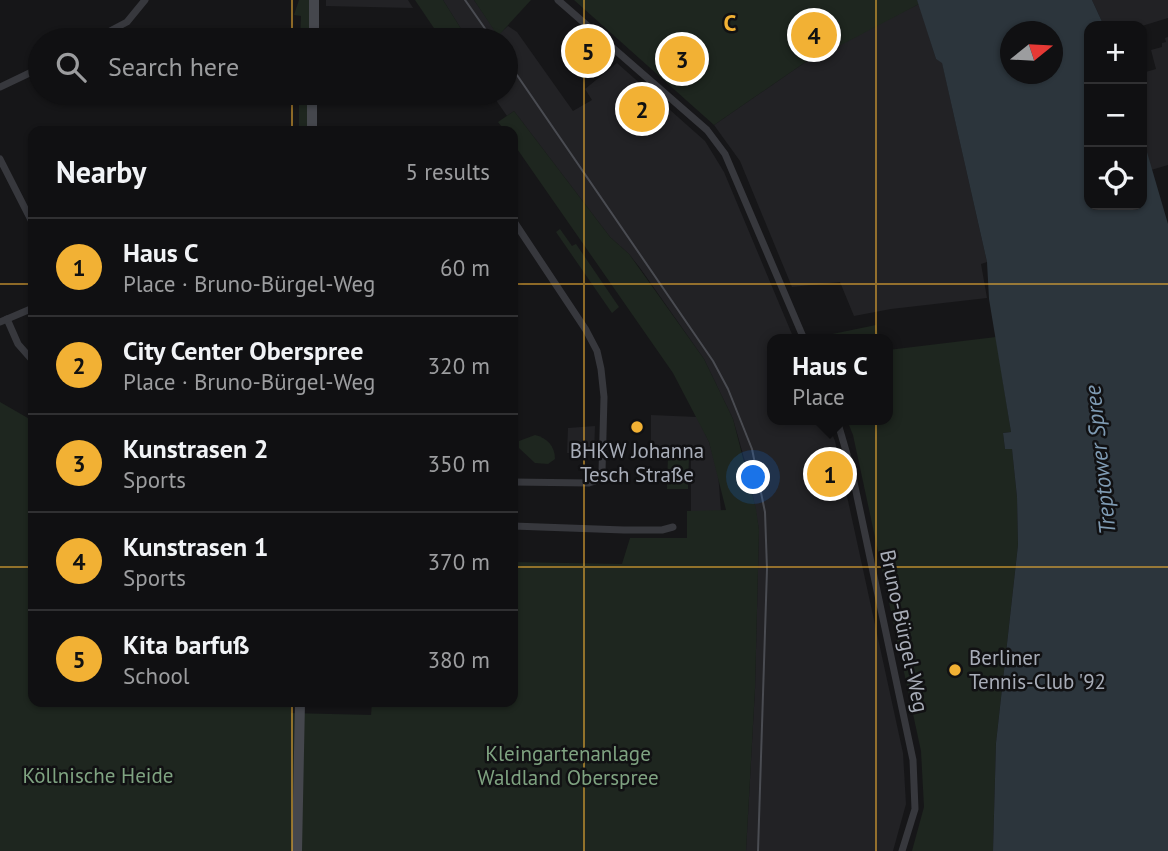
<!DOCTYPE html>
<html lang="en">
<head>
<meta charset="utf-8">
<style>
	body { margin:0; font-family:"PT Sans",sans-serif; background:#19191b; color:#f1f3f6 }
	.controls { position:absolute; right:21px; top:21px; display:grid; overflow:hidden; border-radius:14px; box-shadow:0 2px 5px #0004 }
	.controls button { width:63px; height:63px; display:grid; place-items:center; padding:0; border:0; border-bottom:2px solid #303032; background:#101012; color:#f1f3f6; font:35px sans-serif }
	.compass { position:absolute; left:1000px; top:21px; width:63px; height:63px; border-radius:50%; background:#101012; box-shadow:0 2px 5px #0004; rotate:72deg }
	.you { position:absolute; left:754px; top:478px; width:24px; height:24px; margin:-18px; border:5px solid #fff; border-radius:50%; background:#1a73e8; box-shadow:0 0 0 10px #1a73e833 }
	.badge { display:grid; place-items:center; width:46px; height:46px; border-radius:50%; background:#f2b134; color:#111; font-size:23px; font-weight:700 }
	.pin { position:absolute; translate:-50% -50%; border:4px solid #fff; box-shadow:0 2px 7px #0006 }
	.popup { position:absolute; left:767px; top:334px; width:126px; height:91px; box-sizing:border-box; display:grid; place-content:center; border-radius:14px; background:#101012; filter:drop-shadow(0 2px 5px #0005); font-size:23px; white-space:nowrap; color:#9c9d9f }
	.popup b { font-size:26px; color:#f1f3f6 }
	.popup::after { content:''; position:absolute; left:50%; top:100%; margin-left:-14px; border:14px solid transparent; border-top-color:#101012 }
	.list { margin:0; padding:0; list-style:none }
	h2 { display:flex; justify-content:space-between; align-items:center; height:91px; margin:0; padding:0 28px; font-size:30px }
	h2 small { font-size:23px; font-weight:400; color:#9c9d9f }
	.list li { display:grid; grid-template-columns:46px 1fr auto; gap:21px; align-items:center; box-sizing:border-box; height:98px; padding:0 28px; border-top:2px solid #303032 }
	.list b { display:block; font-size:26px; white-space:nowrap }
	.list p { margin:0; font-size:23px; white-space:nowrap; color:#9c9d9f }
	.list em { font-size:23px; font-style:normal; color:#9c9d9f }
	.icon { flex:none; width:38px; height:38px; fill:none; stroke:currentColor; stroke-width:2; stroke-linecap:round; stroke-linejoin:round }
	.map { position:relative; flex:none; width:1168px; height:851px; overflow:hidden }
	.search { position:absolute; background:#101012; box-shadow:0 2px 5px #0004; left:28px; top:28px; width:490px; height:77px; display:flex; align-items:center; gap:18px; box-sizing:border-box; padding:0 24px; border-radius:38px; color:#9c9d9f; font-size:26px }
	.panel { position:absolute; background:#101012; box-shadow:0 2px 5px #0004; left:28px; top:126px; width:490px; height:581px; border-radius:14px }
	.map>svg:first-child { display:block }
	.built { fill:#222225 }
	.green { fill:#1e261f }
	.water { fill:#2c353c; fill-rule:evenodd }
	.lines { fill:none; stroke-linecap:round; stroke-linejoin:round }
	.street { stroke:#37383d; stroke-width:7 }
	.secondary { stroke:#45474d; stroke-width:10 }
	.tram { stroke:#4a4c52; stroke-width:2 }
	.grid { fill:none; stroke:#f2b134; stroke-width:2; stroke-opacity:0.55 }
	.poi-dot { fill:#f2b134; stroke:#111113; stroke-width:2.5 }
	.labels { text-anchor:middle; stroke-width:5; stroke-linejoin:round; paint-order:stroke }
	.poi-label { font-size:21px; fill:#a8adb8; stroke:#111113 }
	.street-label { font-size:21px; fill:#a8adb8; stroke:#111113 }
	.park-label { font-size:21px; fill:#7fa381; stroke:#111113 }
	.water-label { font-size:23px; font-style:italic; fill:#7f9bb3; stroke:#111113 }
	.grid-label { font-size:23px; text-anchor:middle; font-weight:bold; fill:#f2b134; stroke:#111113; stroke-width:5; stroke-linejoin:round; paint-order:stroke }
</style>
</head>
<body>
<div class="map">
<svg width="1168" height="851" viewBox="0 0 1168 851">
	<rect width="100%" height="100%" fill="#161618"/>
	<g class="built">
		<polygon points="326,0 408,0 413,8 326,6"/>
		<polygon points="443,0 474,0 498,35 508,26 517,32 573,111 592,100 585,89 617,63 705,141 724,172 794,339 772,339 772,420 826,420 835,441 903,753 906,804 893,851 746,851 755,689 759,530 750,479 733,419 704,359 640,268 629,254 610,237 514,111 507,116 491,93 506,93 506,40 468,40"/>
		<polygon points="1092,0 1168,0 1168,18 1142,26 1104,26"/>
		<polygon points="919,4 936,59 942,62 987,262 981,264 987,298 891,309 854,316 840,282 792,287 740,161 714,125 820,52"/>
		<polygon points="1168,37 1168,165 1151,170 1142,135 1142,73 1156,69 1151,50 1162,47 1162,43 1166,42 1165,38"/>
		<polygon points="651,415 697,417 709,442 718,472 721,512 691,512 691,452 651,451"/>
		<polygon points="595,426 594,454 567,453 568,428"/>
	</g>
	<g class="green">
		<polygon points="299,0 310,0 309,40 300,40 301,16 294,15"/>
		<polygon points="415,0 443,0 468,40 442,40"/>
		<polygon points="474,0 531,0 498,36"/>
		<polygon points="574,0 917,0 919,4 822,55 820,52 714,125"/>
		<polygon points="293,93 308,93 307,131 292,131 293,128 299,128 299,98 293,97"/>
		<polygon points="514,111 610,237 629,254 704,359 733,419 756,509 759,530 755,689 746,851 0,851 0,402 33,421 33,702 291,702 291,713 371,715 372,702 513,702 513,562 622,564 630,538 687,538 687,511 726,510 709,442 673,373 513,143 513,131 505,131 498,122"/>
		<polygon points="560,229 572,246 576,244 619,307 612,313 556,232"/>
		<polygon points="876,325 879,339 813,338"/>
		<polygon points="996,337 1011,432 1003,433 1005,449 1012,448 1017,497 1018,545 996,743 993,851 912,851 924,807 921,751 853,435 847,420 888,420 888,350"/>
		<path d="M535 435C547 438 555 446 555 459L548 464 535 463 519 448V441Z"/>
		<polygon points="668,455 689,456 688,489 667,489"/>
	</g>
	<path class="water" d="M917 0H1092L1104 26H1089V205H1142V135L1168 224V851H993L996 743 1018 545 1017 497 1012 449H1005L1003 433 1011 432 989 299 987 262 942 63 936 59ZM1010 32H1052V74H1010Z"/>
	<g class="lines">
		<g class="street">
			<polyline points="558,0 707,130 725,154 804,339"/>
			<polyline points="93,40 127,22 145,0"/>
			<polyline points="0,87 40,68"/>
			<polyline points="0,159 33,224"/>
			<polyline points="513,220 586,330 597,351 601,369 604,397 602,472 598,480 589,483 513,482"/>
			<polyline points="7,319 18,344 33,361"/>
			<polyline points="0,322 33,308"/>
			<polyline points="837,420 851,468 913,760 915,809 902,851"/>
			<polyline points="513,526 624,530 662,530 673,527"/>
		</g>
		<g class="secondary">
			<polyline points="314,40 314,0"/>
			<polyline points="312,131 312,93"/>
			<polyline points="297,851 300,702"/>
		</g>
		<g class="tram">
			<polyline points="465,0 493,40"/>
			<polyline points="506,59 713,361 728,389 752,449 765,512 767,569 758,851"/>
		</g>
	</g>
	<path class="grid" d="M292 0V40M584 0V851M876 0V851M292 93V131M0 284H33M513 284H1168M0 567H33M513 567H1168M292 702V851"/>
	<g class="poi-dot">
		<circle cx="637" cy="427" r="7"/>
		<circle cx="955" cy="670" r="7"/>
	</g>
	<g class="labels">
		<g class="poi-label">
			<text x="637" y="458">BHKW Johanna<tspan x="637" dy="24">Tesch Straße</tspan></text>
			<text x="969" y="665" text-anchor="start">Berliner<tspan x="969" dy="24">Tennis-Club '92</tspan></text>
		</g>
		<g class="street-label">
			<text transform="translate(904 631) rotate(78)" y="7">Bruno-Bürgel-Weg</text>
		</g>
		<g class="park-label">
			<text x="568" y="761">Kleingartenanlage<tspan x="568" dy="24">Waldland Oberspree</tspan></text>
			<text x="98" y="783">Köllnische Heide</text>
		</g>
		<g class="water-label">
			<text transform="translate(1100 460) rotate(-96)" y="8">Treptower Spree</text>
		</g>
	</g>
	<g class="grid-label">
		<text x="730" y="31">C</text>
	</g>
</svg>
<div class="controls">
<button>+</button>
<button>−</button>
<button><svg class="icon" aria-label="locate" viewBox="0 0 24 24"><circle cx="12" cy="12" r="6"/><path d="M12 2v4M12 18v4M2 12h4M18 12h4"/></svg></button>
</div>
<svg class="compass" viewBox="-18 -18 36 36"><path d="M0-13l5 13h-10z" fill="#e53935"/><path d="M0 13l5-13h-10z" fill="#9c9d9f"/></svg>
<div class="you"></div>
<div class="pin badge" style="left:830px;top:474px">1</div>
<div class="popup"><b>Haus C</b>Place</div>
<div class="pin badge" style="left:642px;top:109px">2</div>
<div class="pin badge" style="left:682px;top:59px">3</div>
<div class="pin badge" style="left:814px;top:35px">4</div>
<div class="pin badge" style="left:588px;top:51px">5</div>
<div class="search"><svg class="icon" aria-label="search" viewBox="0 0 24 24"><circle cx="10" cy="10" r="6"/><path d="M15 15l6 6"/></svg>Search here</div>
<section class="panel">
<h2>Nearby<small>5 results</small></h2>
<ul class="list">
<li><span class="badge">1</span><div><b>Haus C</b><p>Place · Bruno-Bürgel-Weg</p></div><em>60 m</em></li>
<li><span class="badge">2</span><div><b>City Center Oberspree</b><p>Place · Bruno-Bürgel-Weg</p></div><em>320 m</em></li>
<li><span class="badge">3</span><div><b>Kunstrasen 2</b><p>Sports</p></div><em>350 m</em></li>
<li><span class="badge">4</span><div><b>Kunstrasen 1</b><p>Sports</p></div><em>370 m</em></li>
<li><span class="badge">5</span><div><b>Kita barfuß</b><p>School</p></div><em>380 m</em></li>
</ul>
</section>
</div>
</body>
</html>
